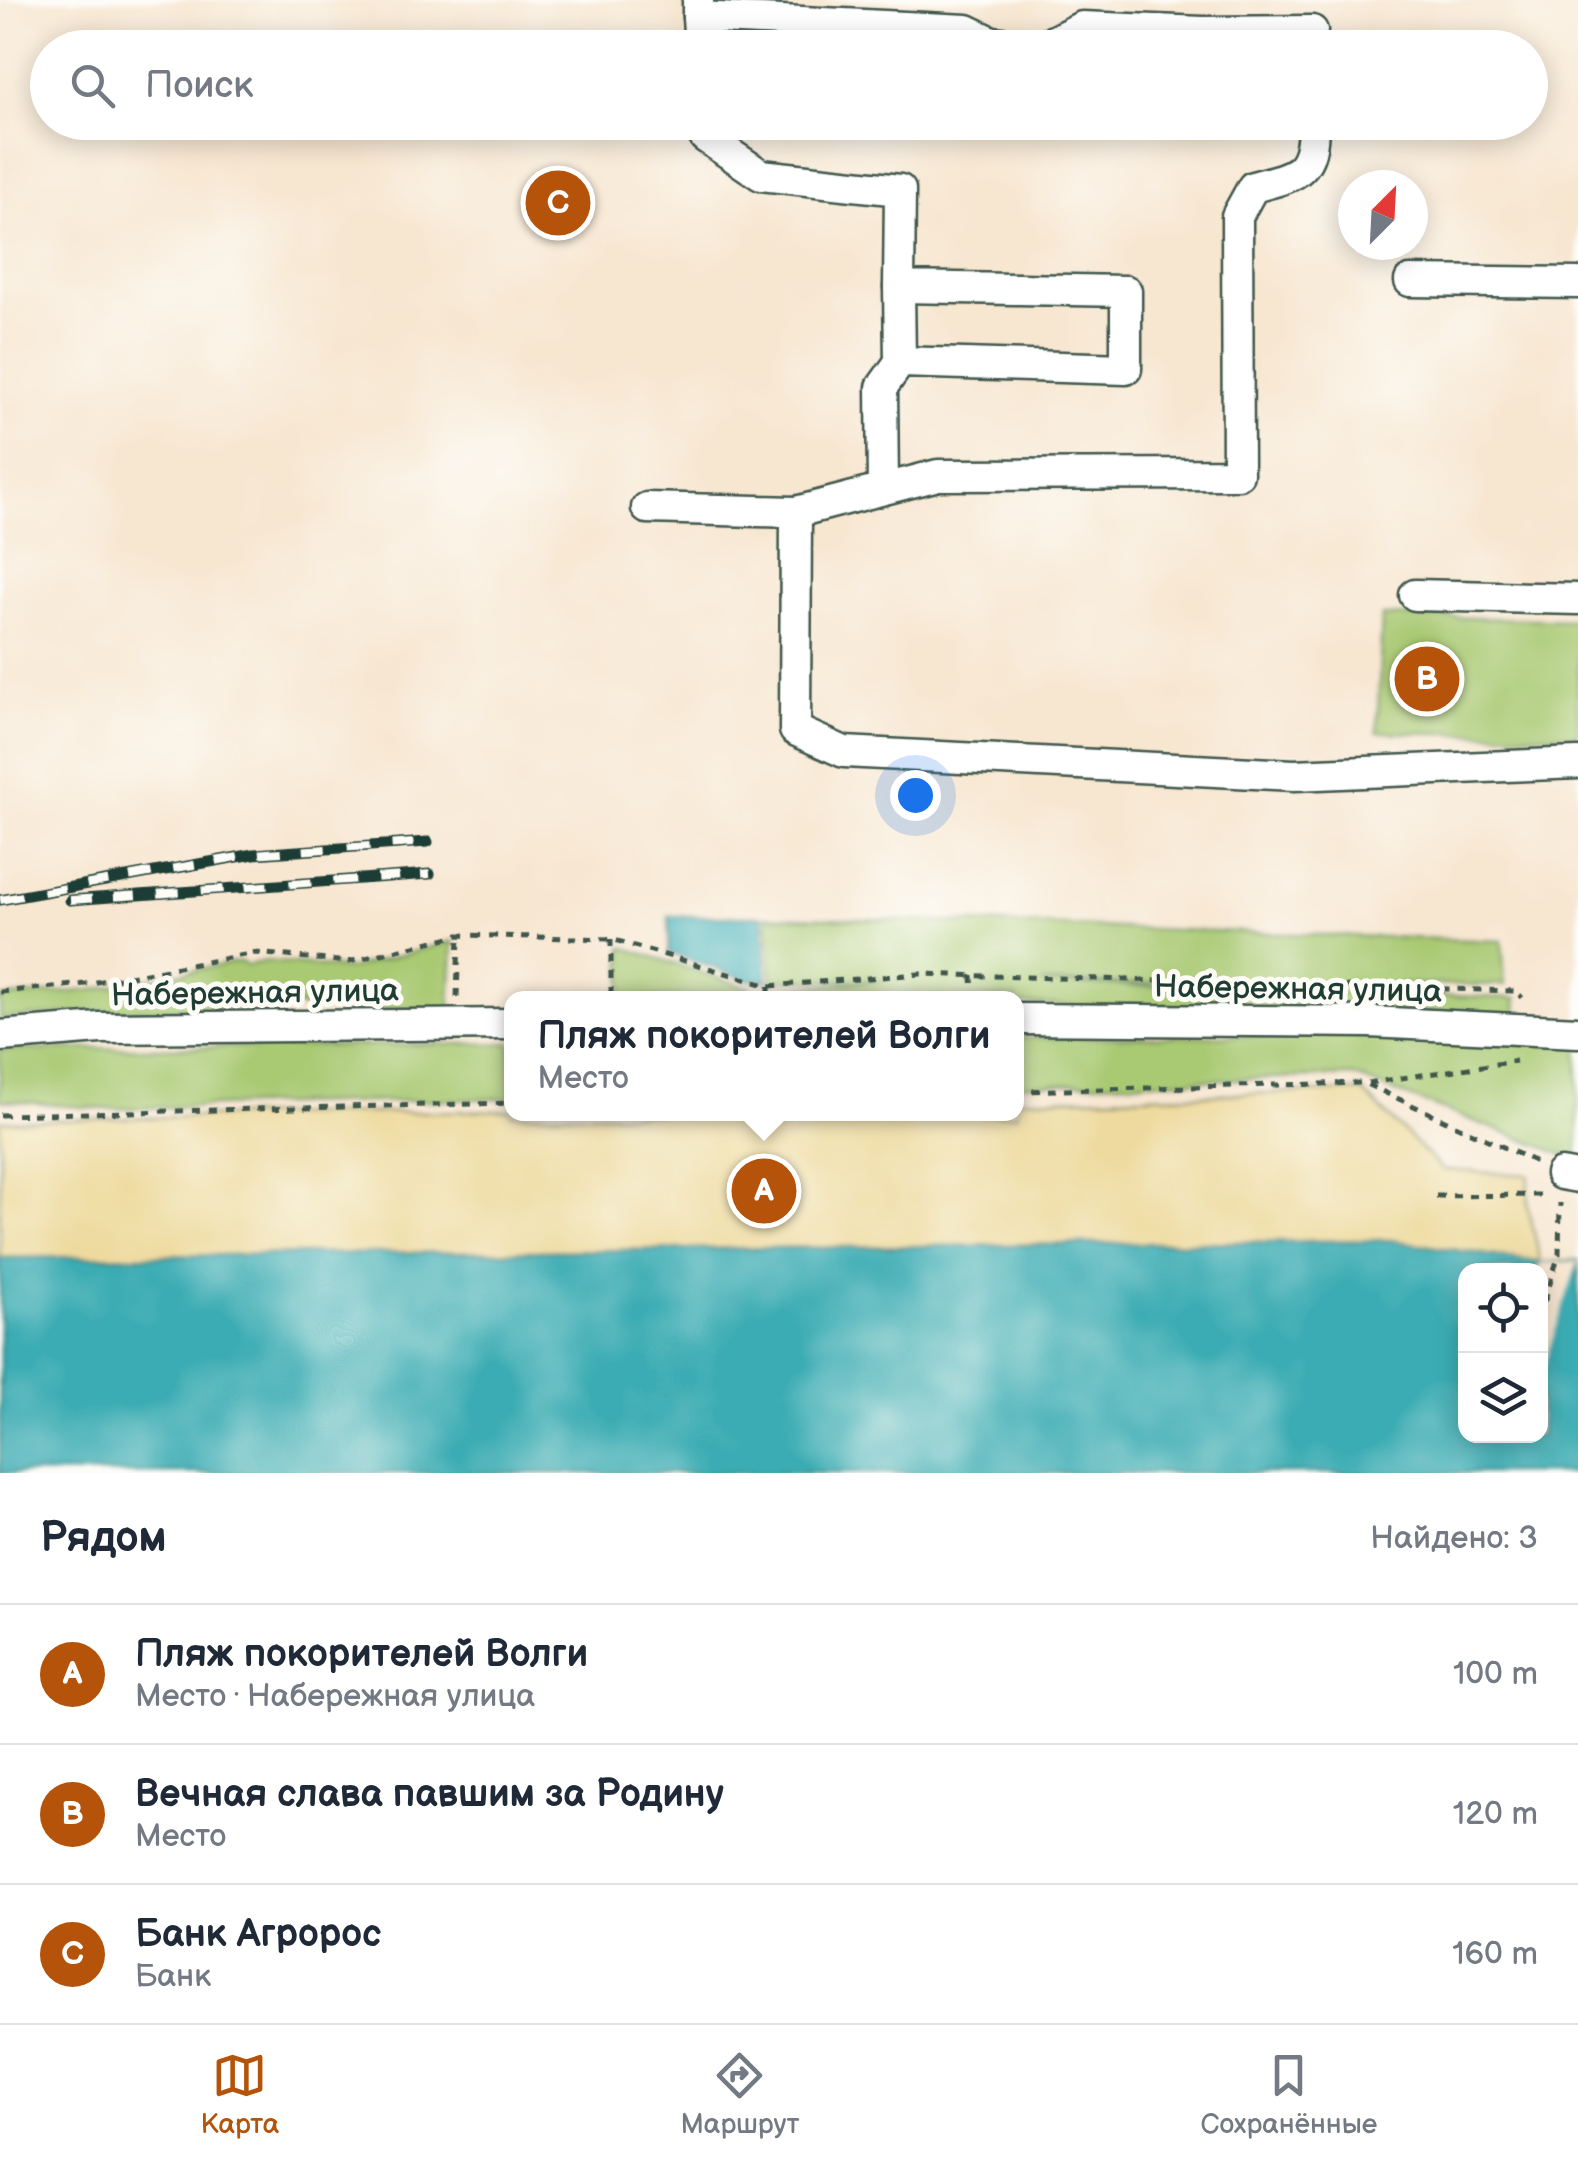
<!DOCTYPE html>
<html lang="ru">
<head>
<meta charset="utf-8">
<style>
	body { margin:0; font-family:"Balsamiq Sans",sans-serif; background:#f2f2f3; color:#1f2937 }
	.controls { position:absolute; right:30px; bottom:30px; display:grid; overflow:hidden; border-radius:20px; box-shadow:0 5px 25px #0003 }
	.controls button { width:90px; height:90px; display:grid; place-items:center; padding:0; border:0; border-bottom:2px solid #e0e1e3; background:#fff; color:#1f2937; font:50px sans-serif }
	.compass { position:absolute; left:1338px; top:170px; width:90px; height:90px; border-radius:50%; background:#fff; box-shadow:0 5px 25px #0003; rotate:24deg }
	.you { position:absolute; left:915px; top:795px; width:35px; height:35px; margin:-25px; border:8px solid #fff; border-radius:50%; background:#1a73e8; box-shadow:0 0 0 15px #1a73e833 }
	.badge { display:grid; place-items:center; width:65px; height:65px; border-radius:50%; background:#b45309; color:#fff; font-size:32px; font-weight:700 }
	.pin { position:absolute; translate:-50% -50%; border:5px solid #fff; box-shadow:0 2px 10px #0006 }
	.popup { position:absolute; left:504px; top:991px; width:520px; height:130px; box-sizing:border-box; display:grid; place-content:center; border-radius:20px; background:#fff; filter:drop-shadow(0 2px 8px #0005); font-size:32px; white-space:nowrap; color:#747a83 }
	.popup b { font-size:38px; color:#1f2937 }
	.popup::after { content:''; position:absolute; left:50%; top:100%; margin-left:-20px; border:20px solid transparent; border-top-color:#fff }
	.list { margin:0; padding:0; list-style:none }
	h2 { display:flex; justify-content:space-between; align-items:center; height:130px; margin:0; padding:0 40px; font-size:42px }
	h2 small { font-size:32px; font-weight:400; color:#747a83 }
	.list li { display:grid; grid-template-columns:65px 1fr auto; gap:30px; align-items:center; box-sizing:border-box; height:140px; padding:0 40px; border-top:2px solid #e0e1e3 }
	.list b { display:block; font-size:38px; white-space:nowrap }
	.list p { margin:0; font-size:32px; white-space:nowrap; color:#747a83 }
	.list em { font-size:32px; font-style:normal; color:#747a83 }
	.icon { flex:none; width:55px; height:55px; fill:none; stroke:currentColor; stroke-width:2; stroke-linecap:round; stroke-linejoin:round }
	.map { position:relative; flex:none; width:1578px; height:1473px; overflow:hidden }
	.search { position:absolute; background:#fff; box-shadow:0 5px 25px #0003; left:30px; right:30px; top:30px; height:110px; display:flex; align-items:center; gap:25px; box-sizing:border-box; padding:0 35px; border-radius:55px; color:#747a83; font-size:38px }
	.sheet { height:550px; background:#fff }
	nav { display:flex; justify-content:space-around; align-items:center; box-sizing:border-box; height:140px; border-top:2px solid #e0e1e3; background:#fff; font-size:28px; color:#747a83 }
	nav a { display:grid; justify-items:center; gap:5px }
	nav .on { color:#b45309 }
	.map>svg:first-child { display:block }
	.green { fill:#a9c972; stroke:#648353; stroke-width:2.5 }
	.sand { fill:#eeda9e; stroke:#868c69; stroke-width:2.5 }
	.water { fill:#3aacb3; stroke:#2c7474; stroke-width:2.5; fill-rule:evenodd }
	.pier { fill:#f7e6d0 }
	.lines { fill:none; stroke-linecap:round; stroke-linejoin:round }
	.minor-casing { stroke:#3f564b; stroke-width:35 }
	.path { stroke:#3f564b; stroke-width:5; stroke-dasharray:8 8; stroke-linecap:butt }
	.minor { stroke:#fff; stroke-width:30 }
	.rail-casing { stroke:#1f3d34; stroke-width:11 }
	.rail { stroke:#fdfcf7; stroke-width:8; stroke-dasharray:22; stroke-linecap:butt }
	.labels { text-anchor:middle; stroke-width:10; stroke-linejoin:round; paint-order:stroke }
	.street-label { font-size:32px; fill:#1f3d34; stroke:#fdfcf7 }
</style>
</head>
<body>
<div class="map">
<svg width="1578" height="1473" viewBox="0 0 1578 1473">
	<rect width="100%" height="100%" fill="#fdfcf7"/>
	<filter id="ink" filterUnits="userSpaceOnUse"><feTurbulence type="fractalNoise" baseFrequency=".01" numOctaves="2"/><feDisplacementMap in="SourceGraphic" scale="20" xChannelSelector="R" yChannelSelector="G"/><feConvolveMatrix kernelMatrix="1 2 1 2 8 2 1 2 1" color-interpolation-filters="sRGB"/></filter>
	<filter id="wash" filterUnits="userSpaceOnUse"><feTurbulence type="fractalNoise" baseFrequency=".0048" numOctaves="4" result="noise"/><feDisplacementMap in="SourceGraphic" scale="40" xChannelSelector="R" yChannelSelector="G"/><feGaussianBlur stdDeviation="2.25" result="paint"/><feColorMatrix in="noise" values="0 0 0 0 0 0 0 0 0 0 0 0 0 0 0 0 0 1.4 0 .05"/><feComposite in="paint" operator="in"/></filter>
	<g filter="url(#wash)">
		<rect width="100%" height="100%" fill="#f7e6d0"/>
		<g class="green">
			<polygon points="1382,616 1578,620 1578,735 1377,732"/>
			<polygon points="767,916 1502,941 1505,985 1041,983 1517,998 1516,1014 1017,1004 1016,998 788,998 788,988 880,981 772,980"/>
			<polygon points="453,941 450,1011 276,1006 109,1011 0,1019 0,998 92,990 240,961 247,965 267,961 348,969"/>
			<polygon points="623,947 750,988 750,998 622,998"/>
			<polygon points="1368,1034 1578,1045 1578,1160 1353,1076 1017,1085 1016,1038"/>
			<polygon points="511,1043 511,1098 105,1109 0,1100 0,1050"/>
		</g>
		<polygon class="sand" points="1362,1091 1443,1170 1529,1175 1528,1207 1541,1263 1390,1240 0,1258 0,1121 511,1110 512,1114 1016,1114 1017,1099"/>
		<g class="water">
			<polygon points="669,916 763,916 768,981 748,980 669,953"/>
			<path d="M1390 1240 1541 1263 1578 1260V1473H0V1258ZM1466 1270H1540V1436H1466Z"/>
		</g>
		<polygon class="pier" points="1578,1261 1546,1358 1541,1380 1538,1270 1541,1263"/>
	</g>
	<g filter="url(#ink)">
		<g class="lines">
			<g class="minor-casing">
				<g id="minor">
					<polyline points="698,0 698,17 967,30 992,42 1042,47 1082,27 1203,32 1312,31"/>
					<polyline points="698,17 700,48"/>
					<polyline points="704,122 705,137 761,175 900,190 899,287 1126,291 1126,369 900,362 882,387 883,489"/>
					<polyline points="1410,281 1578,283"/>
					<polyline points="899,287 900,362"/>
					<path d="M647 508 796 512 938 475 1238 474 1237 216 1253 187C1297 175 1313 174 1313 122"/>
					<polyline points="796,512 795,730 844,752 1294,775 1578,763"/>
					<polyline points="1415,595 1578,599"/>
					<polyline points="1016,1019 1369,1022 1578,1032"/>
					<polyline points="0,1036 100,1028 512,1024"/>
					<polyline points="1561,1174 1578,1177"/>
				</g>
			</g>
			<g class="path">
				<polyline points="611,939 611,998"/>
				<polyline points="972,975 973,998"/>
				<polyline points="769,986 769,998"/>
				<polyline points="0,992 86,984 255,953 349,962 459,935 611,939 769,986 919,974 1517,991 1522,998"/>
				<polyline points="457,997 459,935"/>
				<polyline points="1368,1083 1516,1061"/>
				<polyline points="1016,1091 1364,1083 1536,1162"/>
				<polyline points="0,1115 512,1103"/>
				<polyline points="1436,1196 1542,1195"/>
				<polyline points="1540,1316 1559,1254 1560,1203"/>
			</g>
			<use href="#minor" class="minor"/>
			<g class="rail-casing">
				<g id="rail">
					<polyline points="0,900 254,854 428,842"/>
					<polyline points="70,900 430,874"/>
				</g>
			</g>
			<use href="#rail" class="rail"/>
		</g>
	</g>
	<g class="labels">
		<g class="street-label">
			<text transform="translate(1298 988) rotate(1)" y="11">Набережная улица</text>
			<text transform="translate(255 992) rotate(-1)" y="11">Набережная улица</text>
		</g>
	</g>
</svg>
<div class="controls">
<button><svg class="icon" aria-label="locate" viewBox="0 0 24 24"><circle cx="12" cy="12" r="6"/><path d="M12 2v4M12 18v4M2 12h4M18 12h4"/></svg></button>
<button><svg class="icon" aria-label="layers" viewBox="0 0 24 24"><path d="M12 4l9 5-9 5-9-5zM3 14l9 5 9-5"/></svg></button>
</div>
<svg class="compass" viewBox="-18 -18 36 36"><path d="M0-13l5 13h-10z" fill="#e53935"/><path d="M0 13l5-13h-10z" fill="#747a83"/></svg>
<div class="you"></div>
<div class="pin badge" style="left:764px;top:1191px">A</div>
<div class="popup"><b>Пляж покорителей Волги</b>Место</div>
<div class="pin badge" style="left:1427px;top:679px">B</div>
<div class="pin badge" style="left:558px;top:203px">C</div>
<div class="search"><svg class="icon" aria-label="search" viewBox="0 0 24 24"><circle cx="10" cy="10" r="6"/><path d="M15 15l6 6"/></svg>Поиск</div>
</div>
<section class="sheet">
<h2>Рядом<small>Найдено: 3</small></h2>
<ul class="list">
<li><span class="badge">A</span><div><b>Пляж покорителей Волги</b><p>Место · Набережная улица</p></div><em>100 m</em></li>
<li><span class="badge">B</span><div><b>Вечная слава павшим за Родину</b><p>Место</p></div><em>120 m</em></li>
<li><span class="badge">C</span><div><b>Банк Агророс</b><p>Банк</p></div><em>160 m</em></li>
</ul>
</section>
<nav>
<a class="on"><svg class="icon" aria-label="map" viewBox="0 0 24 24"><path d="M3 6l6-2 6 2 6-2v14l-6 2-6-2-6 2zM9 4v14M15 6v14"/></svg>Карта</a>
<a><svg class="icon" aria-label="directions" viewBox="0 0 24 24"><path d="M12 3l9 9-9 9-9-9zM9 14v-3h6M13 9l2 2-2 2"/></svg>Маршрут</a>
<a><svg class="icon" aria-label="saved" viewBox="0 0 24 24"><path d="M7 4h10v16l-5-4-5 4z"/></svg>Сохранённые</a>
</nav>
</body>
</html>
